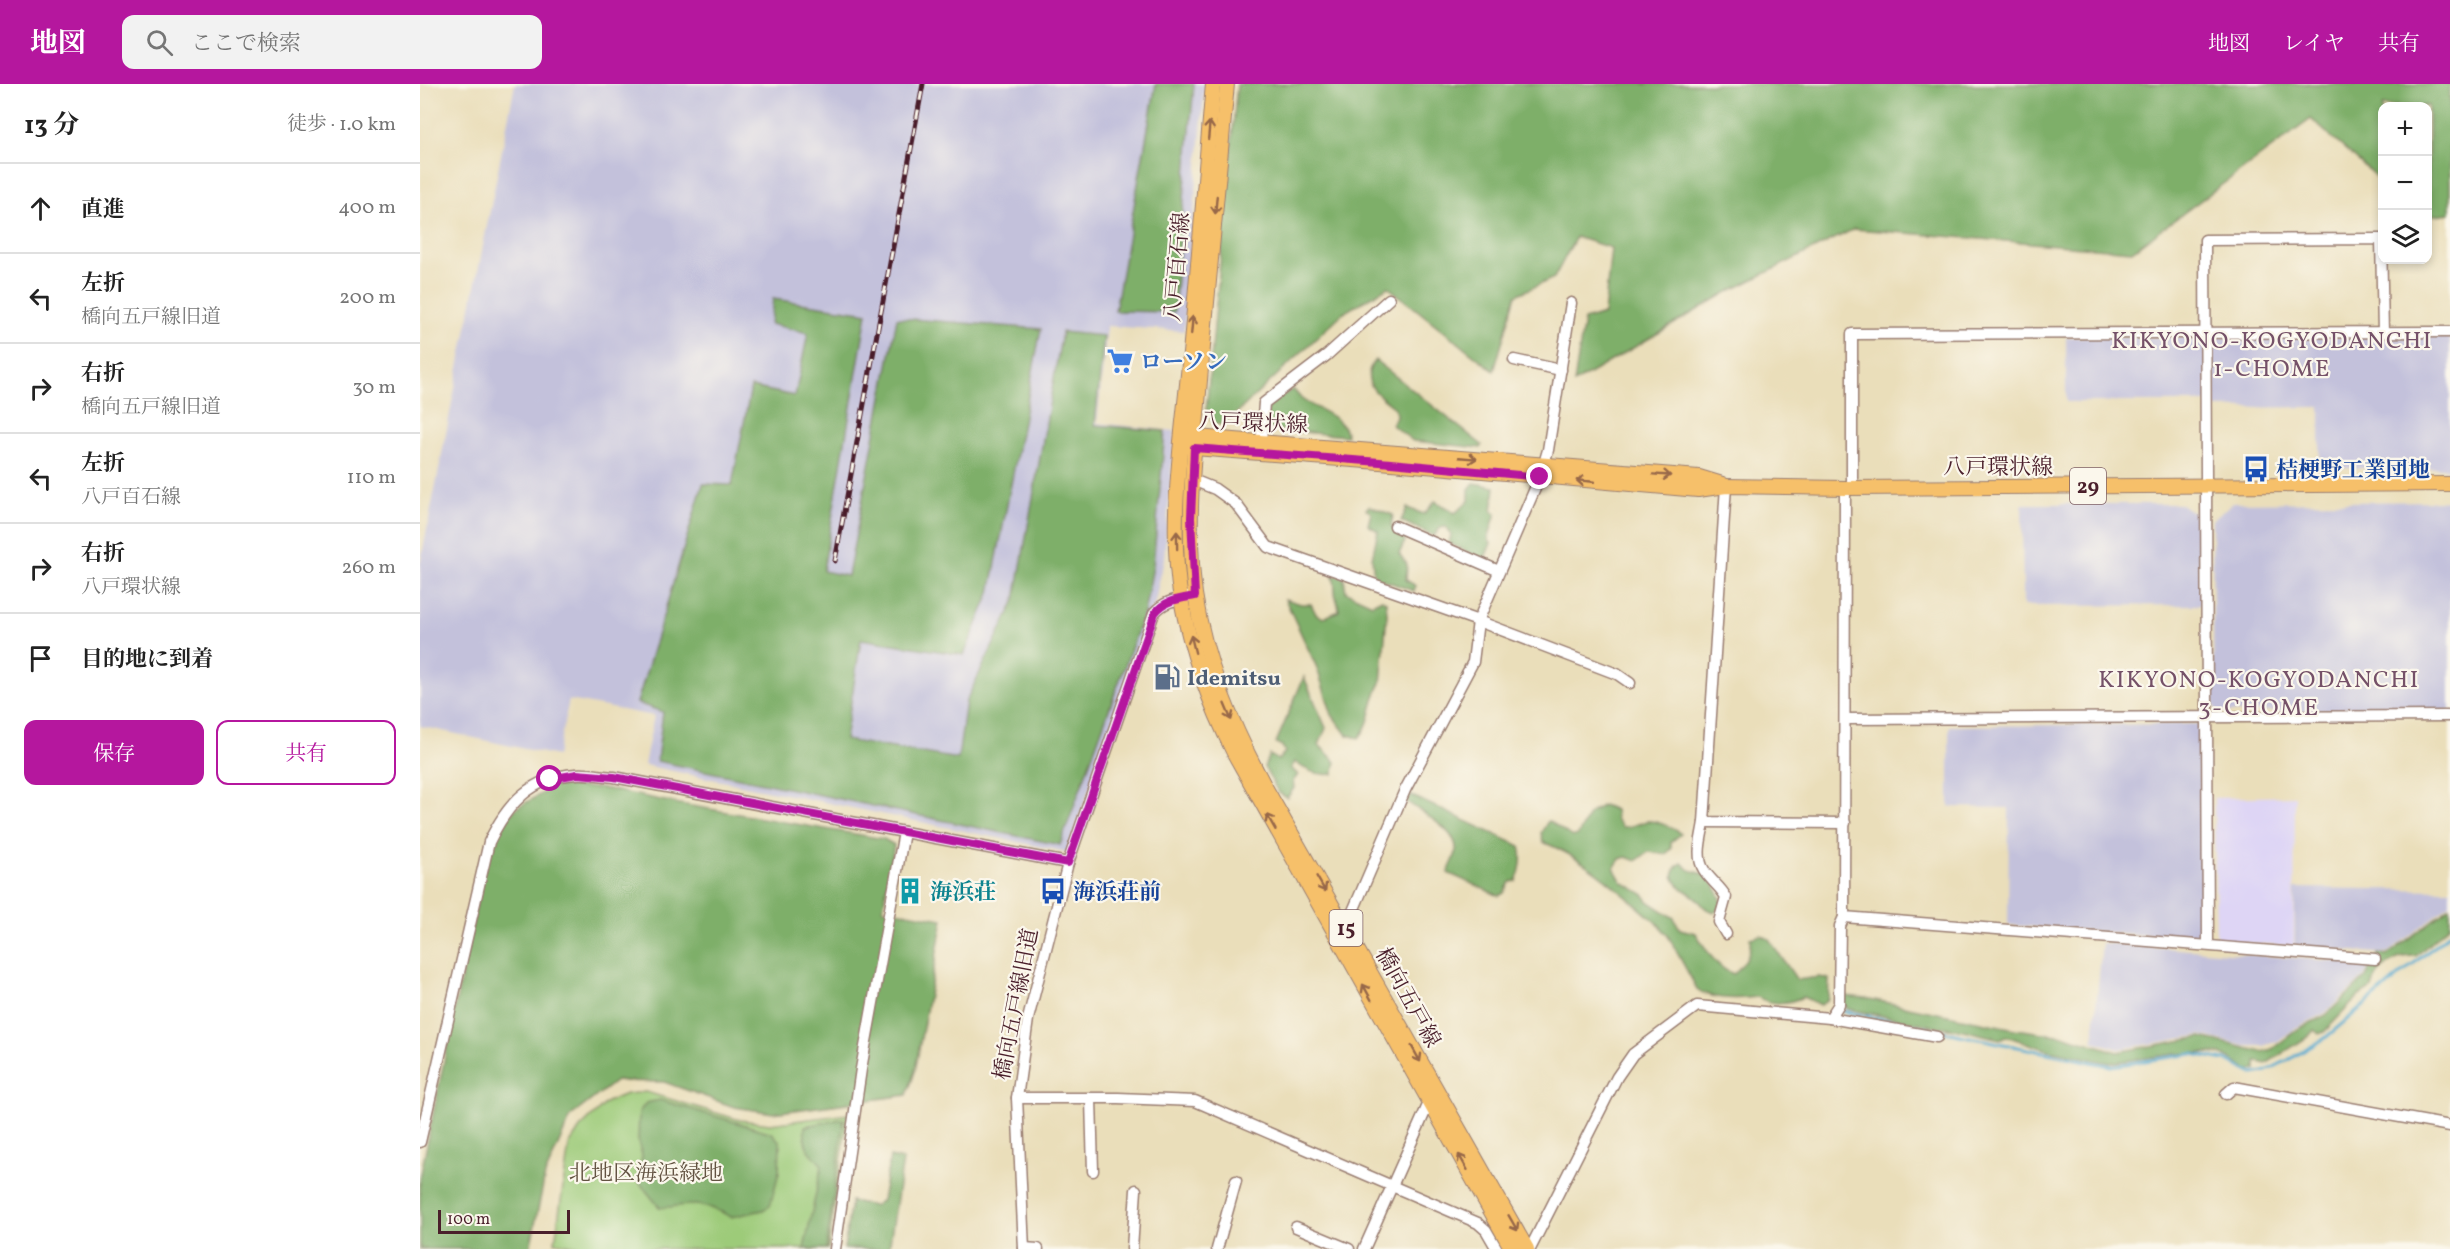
<!DOCTYPE html>
<html lang="ja">
<head>
<meta charset="utf-8">
<style>
	body { margin:0; font-family:Vollkorn,"Noto Serif JP",serif; background:#f2f2f2; color:#222 }
	.controls { position:absolute; right:18px; top:18px; display:grid; overflow:hidden; border-radius:12px; box-shadow:0 3px 9px #0003 }
	.controls button { width:54px; height:54px; display:grid; place-items:center; padding:0; border:0; border-bottom:2px solid #e0e0e0; background:#fff; color:#222; font:30px sans-serif }
	.scale { position:absolute; left:18px; bottom:15px; width:132px; box-sizing:border-box; padding-left:6px; border:3px solid #4a1f2b; border-top:0; font-size:16px; line-height:21px; white-space:nowrap; color:#4a1f2b; -webkit-text-stroke:4px #fbf7ec; paint-order:stroke }
	.stop { position:absolute; width:18px; height:18px; margin:-14px; border:4px solid #b5179e; border-radius:50%; background:#fff }
	.stop.end { background:#b5179e; border-color:#fff; box-shadow:0 2px 6px #0008 }
	.list { margin:0; padding:0; list-style:none }
	h2 { display:flex; justify-content:space-between; align-items:center; height:78px; margin:0; padding:0 24px; font-size:26px }
	h2 small { font-size:20px; font-weight:400; color:#767676 }
	.list li { display:grid; grid-template-columns:39px 1fr auto; gap:18px; align-items:center; box-sizing:border-box; height:90px; padding:0 24px; border-top:2px solid #e0e0e0 }
	.list b { display:block; font-size:22px; white-space:nowrap }
	.list p { margin:0; font-size:20px; white-space:nowrap; color:#767676 }
	.list em { font-size:20px; font-style:normal; color:#767676 }
	.actions { display:flex; gap:12px; padding:18px 24px }
	.actions a { flex:1; padding:14px 0; border:2px solid #b5179e; border-radius:12px; text-align:center; font-size:21px; color:#b5179e }
	.actions .main { background:#b5179e; color:#fff }
	.icon { flex:none; width:33px; height:33px; fill:none; stroke:currentColor; stroke-width:2; stroke-linecap:round; stroke-linejoin:round }
	.map { position:relative; flex:none; width:2030px; height:1165px; overflow:hidden }
	header { display:flex; align-items:center; gap:36px; box-sizing:border-box; height:84px; padding:0 30px; background:#b5179e; color:#fff }
	header strong { font-size:28px }
	nav { display:flex; gap:33px; margin-inline-start:auto; font-size:21px }
	.search { width:420px; height:54px; background:#f2f2f2; display:flex; align-items:center; gap:15px; box-sizing:border-box; padding:0 21px; border-radius:12px; color:#767676; font-size:22px }
	main { display:flex }
	aside { flex:1; background:#fff }
	.map>svg:first-child { display:block }
	.built { fill:#ded5f5 }
	.industrial { fill:#c3c1db }
	.green { fill:#9dcb79; stroke:#747552; stroke-width:1.5 }
	.forest { fill:#7eaf69; stroke:#64674a; stroke-width:1.5 }
	.lines { fill:none; stroke-linecap:round; stroke-linejoin:round }
	.stream { stroke:#50a7cd; stroke-width:3 }
	.minor-casing { stroke:#9a7e72; stroke-width:13 }
	.major-casing { stroke:#9a7e72; stroke-width:16 }
	.minor { stroke:#fff; stroke-width:10 }
	.major { stroke:#f6c06b; stroke-width:14 }
	.rail-casing { stroke:#4a1f2b; stroke-width:5 }
	.rail { stroke:#fbf7ec; stroke-width:3; stroke-dasharray:9; stroke-linecap:butt }
	.oneway { stroke:#976748 }
	.route { stroke:#b5179e; stroke-width:8 }
	.labels { text-anchor:middle; stroke-width:4.5; stroke-linejoin:round; paint-order:stroke }
	.shield { fill:#fbf7ec; stroke:#7f6065; stroke-width:1.5 }
	.shield-label { font-size:21px; font-weight:bold; fill:#4a1f2b }
	.street-label { font-size:22px; fill:#4a1f2b; stroke:#fbf7ec }
	.shop-label { font-size:22px; font-weight:bold; fill:#366cbe; stroke:#fbf7ec; text-anchor:start }
	.transit-label { font-size:22px; font-weight:bold; fill:#164399; stroke:#fbf7ec; text-anchor:start }
	.service-label { font-size:22px; font-weight:bold; fill:#4e5e75; stroke:#fbf7ec; text-anchor:start }
	.culture-label { font-size:22px; font-weight:bold; fill:#0d838f; stroke:#fbf7ec; text-anchor:start }
	.park-label { font-size:22px; fill:#635342; stroke:#fbf7ec }
	.neighbourhood-label { font-size:24px; letter-spacing:1.5px; fill:#755168; stroke:#fbf7ec }
</style>
</head>
<body>
<header>
<strong>地図</strong>
<div class="search"><svg class="icon" aria-label="search" viewBox="0 0 24 24"><circle cx="10" cy="10" r="6"/><path d="M15 15l6 6"/></svg>ここで検索</div>
<nav><a>地図</a><a>レイヤ</a><a>共有</a></nav>
</header>
<main>
<aside>
<h2>13 分<small>徒歩 · 1.0 km</small></h2>
<ul class="list">
<li><svg class="icon" aria-label="ahead" viewBox="0 0 24 24"><path d="M12 20V5M6 11l6-6 6 6"/></svg><div><b>直進</b></div><em>400 m</em></li>
<li><svg class="icon" aria-label="left" viewBox="0 0 24 24"><path d="M17 20v-9H6M10 6l-5 5 5 5"/></svg><div><b>左折</b><p>橋向五戸線旧道</p></div><em>200 m</em></li>
<li><svg class="icon" aria-label="right" viewBox="0 0 24 24"><path d="M7 20v-9h11M14 6l5 5-5 5"/></svg><div><b>右折</b><p>橋向五戸線旧道</p></div><em>30 m</em></li>
<li><svg class="icon" aria-label="left" viewBox="0 0 24 24"><path d="M17 20v-9H6M10 6l-5 5 5 5"/></svg><div><b>左折</b><p>八戸百石線</p></div><em>110 m</em></li>
<li><svg class="icon" aria-label="right" viewBox="0 0 24 24"><path d="M7 20v-9h11M14 6l5 5-5 5"/></svg><div><b>右折</b><p>八戸環状線</p></div><em>260 m</em></li>
<li><svg class="icon" aria-label="arrive" viewBox="0 0 24 24"><path d="M6 21V4h12l-3 4 3 4H6"/></svg><div><b>目的地に到着</b></div></li>
</ul>
<div class="actions"><a class="main">保存</a><a>共有</a></div>
</aside>
<div class="map">
<svg width="2030" height="1165" viewBox="0 0 2030 1165">
	<rect width="100%" height="100%" fill="#fbf7ec"/>
	<filter id="ink" filterUnits="userSpaceOnUse"><feTurbulence type="fractalNoise" baseFrequency=".0167" numOctaves="2"/><feDisplacementMap in="SourceGraphic" scale="12" xChannelSelector="R" yChannelSelector="G"/><feConvolveMatrix kernelMatrix="1 2 1 2 8 2 1 2 1" color-interpolation-filters="sRGB"/></filter>
	<filter id="wash" filterUnits="userSpaceOnUse"><feTurbulence type="fractalNoise" baseFrequency=".008" numOctaves="4" result="noise"/><feDisplacementMap in="SourceGraphic" scale="24" xChannelSelector="R" yChannelSelector="G"/><feGaussianBlur stdDeviation="1.35" result="paint"/><feColorMatrix in="noise" values="0 0 0 0 0 0 0 0 0 0 0 0 0 0 0 0 0 1.4 0 .05"/><feComposite in="paint" operator="in"/></filter>
	<g filter="url(#wash)">
		<rect width="100%" height="100%" fill="#eadeba"/>
		<polygon class="built" points="1875,712 1874,862 1800,857 1796,853 1794,714"/>
		<g class="industrial">
			<polygon points="95,0 785,0 764,247 687,242 677,339 755,347 744,475 735,518 647,768 224,681 234,632 149,616 137,672 0,642 0,481"/>
			<polygon points="1646,253 2030,253 2030,384 1900,384 1900,323 1792,324 1791,318 1646,318"/>
			<polygon points="2030,417 2030,627 1798,628 1794,622 1792,436 1813,419"/>
			<polygon points="1602,420 1761,420 1782,434 1782,521 1603,522"/>
			<polygon points="1778,640 1784,647 1784,850 1780,855 1588,841 1589,724 1529,723 1529,642"/>
			<polygon points="1875,804 2030,806 2030,820 1966,870 1875,862"/>
			<polygon points="1682,859 1950,880 1944,893 1905,929 1877,943 1858,957 1843,962 1825,962 1781,951 1699,965 1673,957"/>
		</g>
		<polygon class="green" points="226,1008 320,1036 350,1040 428,1030 408,1165 172,1165 135,1158 149,1061 160,1044 187,1018 206,1010"/>
		<g class="forest">
			<polygon points="736,0 774,0 754,228 695,227"/>
			<polygon points="817,0 2030,0 2030,129 2008,132 2008,22 1962,22 1962,98 1891,35 1712,167 1434,145 1306,209 1154,299 1164,236 1184,230 1191,164 1156,153 1134,194 1096,211 1074,287 968,203 923,229 804,341 794,340 786,327"/>
			<polygon points="353,215 447,229 403,487 428,492 477,234 621,245 570,509 544,571 441,555 425,656 538,675 546,617 595,516 642,248 684,252 675,341 745,347 733,483 724,529 640,761 237,677 243,628 217,619 283,400 312,401 331,303 375,312 388,249 350,240"/>
			<path d="M955 276 1062 361 1061 364 993 357 972 341 976 332 975 324C958 311 938 298 955 276Z"/>
			<path d="M873 305C876 308 879 313 883 316 897 326 924 332 927 352L847 345V321Z"/>
			<polygon points="1054,399 1075,403 1072,427 1076,429 1068,455 1071,459 1064,476 1029,459 1031,451 1026,443 1020,444 1014,452 981,437 987,424 1004,430 1015,417 1035,429 1049,417 1049,405"/>
			<polygon points="949,422 973,431 971,442 980,447 985,457 979,470 987,480 986,496 996,502 994,507 954,493 952,474 958,447 948,441 951,429 946,425"/>
			<path d="M913 491 924 494 926 508 952 520 962 515 966 518 967 530 961 599C950 617 953 637 939 654L927 651 912 631 897 584 865 515 881 520H891L896 530 903 534 919 527C919 519 915 514 915 507 915 501 915 498 913 491Z"/>
			<path d="M884 593 906 644 899 661 916 678 913 690C898 692 886 687 875 678L871 684 878 691 873 697 874 704 867 714 859 709 844 683 850 671 858 676 865 668 862 662 856 659Z"/>
			<polygon points="137,701 188,705 260,720 464,755 474,761 463,825 523,835 495,987 487,1011 353,1029 314,1023 244,998 196,997 151,1032 125,1091 110,1165 0,1165 0,1094 69,758 96,724"/>
			<path d="M990 711 1100 762C1103 773 1101 786 1096 797L1090 798 1084 809 1079 812 1028 789C1030 782 1036 774 1036 767 1039 747 1000 728 986 717Z"/>
			<path d="M1183 721 1195 726 1196 735 1202 743C1215 743 1218 739 1227 737 1236 736 1254 744 1261 750L1251 758V765L1246 770 1228 768 1216 777 1206 773 1200 775 1194 784 1202 798 1223 810 1228 817 1254 834 1260 845 1276 849C1285 864 1297 885 1314 890 1324 879 1332 870 1330 854L1341 851 1349 855 1377 896 1399 893 1409 895 1408 915 1401 921 1383 913C1370 919 1351 922 1338 913 1320 915 1292 917 1277 905L1248 852 1240 842C1203 810 1169 776 1123 758L1121 749 1128 737 1131 738 1152 753 1158 751 1170 729Z"/>
			<path d="M1262 779C1269 787 1271 786 1280 789 1292 793 1297 807 1302 817L1299 825 1295 828C1285 826 1284 823 1279 817 1270 806 1259 808 1253 792L1256 783Z"/>
			<path d="M2030 823V841L1996 872C1976 871 1956 884 1952 904L1939 912 1904 948 1899 950 1894 946 1889 952 1846 980 1836 977V986L1829 987 1801 970 1785 969 1756 970 1690 979 1628 966 1586 952 1580 955 1543 946 1508 941 1428 925 1424 921V912L1445 914 1595 945 1645 952 1698 968 1781 953 1842 968 1852 965 1878 945 1906 931 1946 893 1951 881H1956L1958 870 1966 872Z"/>
			<path d="M240 1016 352 1049 360 1058 359 1088 350 1122 343 1126 311 1133C284 1117 270 1120 240 1124L219 1098 222 1071 218 1058 219 1028 226 1019Z"/>
			<path d="M424 1035 406 1165H384L402 1081C388 1066 383 1063 385 1042Z"/>
			<polygon points="470,1073 483,1076 469,1165 424,1165 431,1117 454,1122 462,1116"/>
		</g>
		<g class="lines">
			<polyline class="stream" points="1422,927 1691,982 1772,970 1805,976 1833,990 1844,988 1868,976 1904,955 2030,849"/>
		</g>
	</g>
	<g filter="url(#ink)">
		<g class="lines">
			<g class="minor-casing">
				<g id="minor">
					<polyline points="1094,276 1141,286"/>
					<polyline points="841,358 844,319 907,271 969,215"/>
					<polyline points="773,396 795,405 816,420 848,463 1058,537 1197,590 1210,599"/>
					<polyline points="1306,402 1284,738 1425,739"/>
					<polyline points="1425,404 1424,833 1955,875"/>
					<polyline points="1432,404 1432,250 2030,248"/>
					<polyline points="975,442 1079,487"/>
					<polyline points="1426,635 2030,632"/>
					<path d="M1284 738C1282 753 1275 772 1284 786 1290 796 1300 802 1306 813L1299 838 1306 850"/>
					<polyline points="484,748 648,779"/>
					<polyline points="924,848 985,706 1053,578 1058,537 1120,393 1128,366 1151,219"/>
					<polyline points="1788,861 1785,156 1961,155 1963,248"/>
					<polyline points="1410,934 1517,953"/>
					<polyline points="1806,1010 1814,1003 2030,1042"/>
					<polyline points="1012,1012 972,1102 1058,1139 1066,1146 1077,1165"/>
					<polyline points="597,1014 698,1014 775,1017 972,1102 944,1165"/>
					<polyline points="671,1015 673,1087"/>
					<path d="M0 1058 69 758C87 720 111 693 156 690 168 689 182 692 194 693L484 748 441 985 415 1165"/>
					<polyline points="876,1143 929,1165"/>
					<polyline points="604,1164 618,1165"/>
					<path d="M604 1165 597 1014 608 935 648 779 734 529C745 516 760 515 775 511"/>
					<polyline points="712,1165 716,1106"/>
					<polyline points="797,1165 816,1097"/>
					<polyline points="1110,1165 1197,993 1213,970 1277,922 1410,934 1419,920 1420,842 1424,833"/>
				</g>
			</g>
			<g class="major-casing">
				<g id="major">
					<path d="M793 0C785 93 778 187 769 280 762 355 748 441 761 515 771 569 790 621 814 669L1092 1165"/>
					<path d="M807 0C798 95 790 189 781 284 775 359 765 436 775 510 785 578 812 641 844 701L1107 1165"/>
					<polyline points="769,356 776,353 1279,393 1302,400"/>
					<polyline points="761,359 774,364 960,378 1278,406 1306,402 1425,404 2030,400"/>
				</g>
			</g>
			<use href="#minor" class="minor"/>
			<use href="#major" class="major"/>
			<g class="rail-casing">
				<polyline id="rail" points="415,477 503,0"/>
			</g>
			<use href="#rail" class="rail"/>
		</g>
		<defs><path id="oneway-shaft" d="M-6 0H5M1.5-3L5.5 0L1.5 3" fill="none" stroke-width="1.6" stroke-linecap="round" stroke-linejoin="round" transform="scale(1.5)"/></defs>
		<g class="oneway">
			<use href="#oneway-shaft" transform="translate(789 46) rotate(-85)"/>
			<use href="#oneway-shaft" transform="translate(796 121) rotate(95)"/>
			<use href="#oneway-shaft" transform="translate(772 241) rotate(-85)"/>
			<use href="#oneway-shaft" transform="translate(1048 374) rotate(5)"/>
			<use href="#oneway-shaft" transform="translate(1242 391) rotate(4)"/>
			<use href="#oneway-shaft" transform="translate(1165 397) rotate(-175)"/>
			<use href="#oneway-shaft" transform="translate(757 456) rotate(-91)"/>
			<use href="#oneway-shaft" transform="translate(773 560) rotate(-104)"/>
			<use href="#oneway-shaft" transform="translate(808 628) rotate(67)"/>
			<use href="#oneway-shaft" transform="translate(851 738) rotate(-120)"/>
			<use href="#oneway-shaft" transform="translate(901 800) rotate(60)"/>
			<use href="#oneway-shaft" transform="translate(947 908) rotate(-119)"/>
			<use href="#oneway-shaft" transform="translate(996 970) rotate(61)"/>
			<use href="#oneway-shaft" transform="translate(1043 1078) rotate(-120)"/>
			<use href="#oneway-shaft" transform="translate(1093 1139) rotate(60)"/>
		</g>
	</g>
	<g class="lines" filter="url(#ink)">
		<path class="route" d="M130 695 157 690 194 693 648 779 735 529C745 516 759 515 775 512L771 434 774 364 960 378 1120 393"/>
	</g>
	<defs>
		<g id="supermarket-bare" transform="scale(2.07)"><path d="M-6-5.5h2.5l.6 2H6L4.5 2H-2.5L-4.4-4H-6ZM-1.5 3.2a1.3 1.3 0 1 0 .1 0ZM3 3.2a1.3 1.3 0 1 0 .1 0Z" fill="#3f7fe0" stroke="#fbf7ec" stroke-width="2.5" paint-order="stroke"/></g>
		<g id="bus-bare" transform="scale(2.07)"><path d="M-5-6H5V4H4V6H2V4H-2V6H-4V4H-5ZM-3.5-4V0h7V-4ZM-3.5 1.2v1.5H-2V1.2ZM2 1.2v1.5H3.5V1.2Z" fill="#1a4fb4" stroke="#fbf7ec" stroke-width="2.5" paint-order="stroke"/></g>
		<g id="fuel-bare" transform="scale(2.07)"><path d="M-5.5-6h7V0h2V4h1.3V-2.5L3-4.5l.8-.8L6-3V5H2.5V1h-1V6h-7ZM-4.2-4.7v3.2H.2V-4.7Z" fill="#5c6f8a" stroke="#fbf7ec" stroke-width="2.5" paint-order="stroke"/></g>
		<g id="building-bare" transform="scale(2.07)"><path d="M-4-6H4V6H1V3H-1V6H-4ZM-2.5-4.3h1.7v1.8h-1.7ZM.8-4.3h1.7v1.8H.8ZM-2.5-1h1.7V.8h-1.7ZM.8-1h1.7V.8H.8Z" fill="#0f9aa8" stroke="#fbf7ec" stroke-width="2.5" paint-order="stroke"/></g>
	</defs>
	<g fill-rule="evenodd">
		<use href="#supermarket-bare" x="700" y="277"/>
		<use href="#bus-bare" x="1836" y="385"/>
		<use href="#fuel-bare" x="747" y="593"/>
		<use href="#building-bare" x="490" y="807"/>
		<use href="#bus-bare" x="633" y="807"/>
	</g>
	<g class="labels">
		<g class="shield">
			<rect x="1650" y="384" width="36" height="36" rx="4.5"/>
			<rect x="909.5" y="826" width="33" height="36" rx="4.5"/>
		</g>
		<g class="shield-label">
			<text x="1668" y="409">29</text>
			<text x="926" y="851">15</text>
		</g>
		<g class="street-label">
			<text transform="translate(756 183) rotate(-85)" y="8">八戸百石線</text>
			<text transform="translate(833 338) rotate(2)" y="8">八戸環状線</text>
			<text x="1578" y="390">八戸環状線</text>
			<text transform="translate(989 913) rotate(61)" y="8">橋向五戸線</text>
			<text transform="translate(595 920) rotate(-79)" y="8">橋向五戸線旧道</text>
		</g>
		<g class="shop-label">
			<text x="720" y="285">ローソン</text>
		</g>
		<g class="transit-label">
			<text x="1856" y="393">桔梗野工業団地</text>
			<text x="653" y="815">海浜荘前</text>
		</g>
		<g class="service-label">
			<text x="767" y="601">Idemitsu</text>
		</g>
		<g class="culture-label">
			<text x="510" y="815">海浜荘</text>
		</g>
		<g class="park-label">
			<text x="226" y="1096">北地区海浜緑地</text>
		</g>
		<g class="neighbourhood-label">
			<text x="1852" y="264">KIKYONO-KOGYODANCHI<tspan x="1852" dy="28">1-CHOME</tspan></text>
			<text x="1839" y="603">KIKYONO-KOGYODANCHI<tspan x="1839" dy="28">3-CHOME</tspan></text>
		</g>
	</g>
</svg>
<div class="controls">
<button>+</button>
<button>−</button>
<button><svg class="icon" aria-label="layers" viewBox="0 0 24 24"><path d="M12 4l9 5-9 5-9-5zM3 14l9 5 9-5"/></svg></button>
</div>
<div class="scale">100 m</div>
<div class="stop" style="left:130px;top:695px"></div>
<div class="stop end" style="left:1120px;top:393px"></div>
</div>
</main>
</body>
</html>
